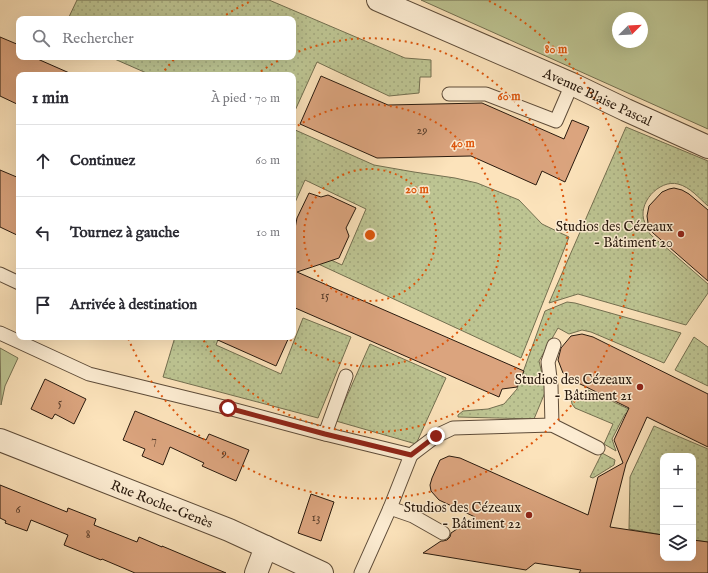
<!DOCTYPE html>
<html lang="fr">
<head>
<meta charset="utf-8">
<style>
	body { margin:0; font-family:"IM FELL English",serif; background:#f2f2f3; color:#2b2b33 }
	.controls { position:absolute; right:12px; bottom:12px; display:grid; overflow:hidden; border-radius:8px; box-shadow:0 4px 16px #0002 }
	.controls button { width:36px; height:36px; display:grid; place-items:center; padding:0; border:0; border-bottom:1px solid #e1e1e2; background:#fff; color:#2b2b33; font:20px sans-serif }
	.compass { position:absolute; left:612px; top:12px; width:36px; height:36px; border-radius:50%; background:#fff; box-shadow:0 4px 16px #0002; rotate:66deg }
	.stop { position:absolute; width:12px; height:12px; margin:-9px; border:3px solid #8f2418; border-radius:50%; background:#fff }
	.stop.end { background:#8f2418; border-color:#fff; box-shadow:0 1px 4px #0008 }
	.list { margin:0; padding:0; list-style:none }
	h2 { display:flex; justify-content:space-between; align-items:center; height:52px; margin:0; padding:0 16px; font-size:17px }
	h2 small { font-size:13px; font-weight:400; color:#7c7c81 }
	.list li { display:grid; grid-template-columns:26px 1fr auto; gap:12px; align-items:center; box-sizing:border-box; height:72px; padding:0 16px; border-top:1px solid #e1e1e2 }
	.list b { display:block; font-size:15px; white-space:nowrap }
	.list em { font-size:13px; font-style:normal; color:#7c7c81 }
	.icon { flex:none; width:22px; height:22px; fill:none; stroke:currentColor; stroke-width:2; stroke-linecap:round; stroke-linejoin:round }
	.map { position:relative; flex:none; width:708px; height:573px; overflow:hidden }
	.search { position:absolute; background:#fff; box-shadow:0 4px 16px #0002; left:16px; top:16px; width:280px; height:44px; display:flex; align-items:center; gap:10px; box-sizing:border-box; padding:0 14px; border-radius:8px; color:#7c7c81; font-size:15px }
	.panel { position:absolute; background:#fff; box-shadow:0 4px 16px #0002; left:16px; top:72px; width:280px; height:268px; border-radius:8px }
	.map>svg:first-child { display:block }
	.grass { fill:url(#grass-dots); stroke:#736f50 }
	.park { fill:#bdc492; stroke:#736f50; fill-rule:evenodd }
	.building { fill:#dba47e; stroke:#291a0e }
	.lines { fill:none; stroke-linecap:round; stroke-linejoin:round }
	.lane-casing { stroke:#5e4c39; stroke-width:15 }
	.street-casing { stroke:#5e4c39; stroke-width:24 }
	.lane { stroke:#fdedd3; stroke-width:13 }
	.street { stroke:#fdedd3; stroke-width:22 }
	.route { stroke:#8f2418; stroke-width:5 }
	.ring { fill:none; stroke:#de560c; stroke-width:2; stroke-dasharray:2 4 }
	.poi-dot { fill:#8f2418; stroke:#fdedd3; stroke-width:1.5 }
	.labels { text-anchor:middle; stroke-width:3; stroke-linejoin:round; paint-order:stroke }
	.number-label { font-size:12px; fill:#563c2a }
	.street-label { font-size:14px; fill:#291a0e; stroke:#fdedd3 }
	.poi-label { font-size:14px; fill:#291a0e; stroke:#fdedd3; text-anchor:end }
	.centre { fill:#de560c; stroke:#fdedd3; stroke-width:2 }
	.ring-label { font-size:12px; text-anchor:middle; font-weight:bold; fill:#de560c; stroke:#fdedd3; stroke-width:3; stroke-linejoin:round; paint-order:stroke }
</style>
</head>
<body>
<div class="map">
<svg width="708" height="573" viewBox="0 0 708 573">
	<defs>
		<pattern id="grass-dots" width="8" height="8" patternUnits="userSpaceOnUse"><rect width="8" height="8" fill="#bdc492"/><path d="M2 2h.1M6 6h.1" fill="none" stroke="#a2a87d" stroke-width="1.8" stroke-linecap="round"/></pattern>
	</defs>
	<rect width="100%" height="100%" fill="#fce3bb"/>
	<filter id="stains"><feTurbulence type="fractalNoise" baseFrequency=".005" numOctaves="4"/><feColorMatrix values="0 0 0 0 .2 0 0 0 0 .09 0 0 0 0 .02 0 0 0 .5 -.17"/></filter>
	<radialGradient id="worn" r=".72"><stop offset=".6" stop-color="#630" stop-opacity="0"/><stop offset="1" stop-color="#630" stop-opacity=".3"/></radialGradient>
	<g class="grass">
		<polygon points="77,0 269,0 405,58 431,60 431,77 420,77 419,93 389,96 317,62 293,115 293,75 151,75 110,57 293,57 293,19 68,19"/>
		<path d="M626 127 708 161V206C699 198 690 187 678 184 659 179 636 204 645 223 646 226 648 231 650 234 656 240 663 245 669 250 682 261 695 273 708 284V293L686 325 578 294 549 303Z"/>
		<polygon points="293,129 374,165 414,172 455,178 477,183 519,200 542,224 569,237 521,358 314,262 318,254 342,265 366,209 305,180 293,207"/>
		<polygon points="567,302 575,303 681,333 664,363 591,332 582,330 569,334 558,328 539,361 546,390 534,419 458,417 458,415 463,411 488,409 504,404 517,389 545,311"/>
		<polygon points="303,318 351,337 318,418 163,377 175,337 219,337 216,345 281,374"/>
		<polygon points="694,337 708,347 708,386 675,370"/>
		<polygon points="370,344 446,378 416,444 336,421"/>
		<polygon points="588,390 633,411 625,414 612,439 616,451 604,444 613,424 575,408 572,404 571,398"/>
		<polygon points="654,426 708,449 708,542 693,540 693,456 663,456 663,535 629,529 630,477"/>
		<polygon points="602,453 615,460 614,465 593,478 590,477"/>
	</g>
	<g class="park">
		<path d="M421 0H708V129ZM618 18H642V42H618Z"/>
		<polygon points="0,348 18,358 5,386 1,405"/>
	</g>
	<g class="building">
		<polygon points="0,37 19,45 19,57 33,57 74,75 19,75 19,105 0,96"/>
		<polygon points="321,76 388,105 482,103 564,139 572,120 589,127 565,182 542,171 536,185 471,156 377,158 300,124"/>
		<polygon points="0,170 19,178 19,236 0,227"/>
		<polygon points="674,188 682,190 689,194 708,210 708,281 653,233 648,223 647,216 649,206 662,192 669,189"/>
		<polygon points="309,193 321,197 328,195 356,208 346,228 349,236 339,258 297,272 524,371 517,387 502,389 499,397 293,307 293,239 297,218"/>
		<polygon points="582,334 593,337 708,394 708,447 647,417 626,464 610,527 663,535 663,558 693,558 693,540 708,542 708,573 579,573 581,570 535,563 526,570 423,553 441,541 443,541 447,540 450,537 451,533 475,517 439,500 431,491 430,485 432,478 440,460 449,456 460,458 588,515 598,477 623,463 614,440 629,408 572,380 563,373 558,360 561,348 571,336"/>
		<polygon points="211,337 289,337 276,366"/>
		<polygon points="45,379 86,399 74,424 55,414 52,419 31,409"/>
		<polygon points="135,411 206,440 209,434 249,450 236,481 202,466 204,463 170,447 163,465 142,456 145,449 123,440"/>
		<polygon points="0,485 67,512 68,508 96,519 94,525 137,542 139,537 162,547 162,546 226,573 135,573 102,559 101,560 64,545 68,535 31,520 27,531 5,523 6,521 0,518"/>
		<polygon points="311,494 334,502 321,541 298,533"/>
	</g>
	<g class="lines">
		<g class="lane-casing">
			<g id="lane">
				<polyline points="449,94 486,94 556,121 572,84"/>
				<polyline points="0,274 19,283"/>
				<polyline points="0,333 89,374 228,408 325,434 411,455 390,508 361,573"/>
				<polyline points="552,425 551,386 548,362 554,345"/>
				<polyline points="325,434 346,376"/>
				<polyline points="411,455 436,436 453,428 552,425 598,448"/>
				<polyline points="390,508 413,516 443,533"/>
			</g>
		</g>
		<g class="street-casing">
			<g id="street">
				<path id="s1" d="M378 0 572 84 626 110 708 147"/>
				<path id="s2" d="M0 440 229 530 322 573"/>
				<polyline points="256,573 266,547"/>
			</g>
		</g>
		<use href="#lane" class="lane"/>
		<use href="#street" class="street"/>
	</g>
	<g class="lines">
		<polyline class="route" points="228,408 325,434 411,455 436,436"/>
	</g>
	<g class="ring">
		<circle cx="370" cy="235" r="66"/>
		<path d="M293 129A131 131 0 1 1 288 338"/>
		<path d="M256 75A197 197 0 0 1 285 57M293 54A197 197 0 1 1 202 338"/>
		<path d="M161 75A263 263 0 0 1 176 57M221 18A263 263 0 0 1 251 1M489 1A263 263 0 1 1 128 338"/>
	</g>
	<g class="poi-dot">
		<circle cx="681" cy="234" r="4"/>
		<circle cx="640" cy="387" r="4"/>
		<circle cx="529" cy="515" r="4"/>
	</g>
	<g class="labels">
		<g class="number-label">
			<text x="422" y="134">29</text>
			<text x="325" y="299">15</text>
			<text x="60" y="406">5</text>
			<text x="154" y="444">7</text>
			<text x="224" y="457">9</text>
			<text x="18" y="513">6</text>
			<text x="316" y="521">13</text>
			<text x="88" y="538">8</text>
		</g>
		<g class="street-label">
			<text dy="5" stroke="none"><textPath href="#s1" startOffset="240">Avenue Blaise Pascal</textPath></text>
			<text dy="5" stroke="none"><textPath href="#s2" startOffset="174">Rue Roche-Genès</textPath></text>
		</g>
		<g class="poi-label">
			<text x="673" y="231">Studios des Cézeaux<tspan x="673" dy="16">- Bâtiment 20</tspan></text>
			<text x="632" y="384">Studios des Cézeaux<tspan x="632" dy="16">- Bâtiment 21</tspan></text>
			<text x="521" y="512">Studios des Cézeaux<tspan x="521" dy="16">- Bâtiment 22</tspan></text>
		</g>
	</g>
	<circle cx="370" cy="235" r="6" class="centre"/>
	<g class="ring-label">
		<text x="556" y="53">80 m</text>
		<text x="509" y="100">60 m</text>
		<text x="463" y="147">40 m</text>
		<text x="417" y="193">20 m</text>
	</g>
	<rect width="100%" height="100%" filter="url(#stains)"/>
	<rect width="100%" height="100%" fill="url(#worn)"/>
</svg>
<div class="controls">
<button>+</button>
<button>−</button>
<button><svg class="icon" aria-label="layers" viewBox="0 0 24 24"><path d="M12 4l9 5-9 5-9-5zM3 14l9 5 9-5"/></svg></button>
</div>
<svg class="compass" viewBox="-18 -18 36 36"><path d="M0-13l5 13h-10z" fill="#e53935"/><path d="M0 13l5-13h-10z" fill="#7c7c81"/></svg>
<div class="stop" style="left:228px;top:408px"></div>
<div class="stop end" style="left:436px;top:436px"></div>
<div class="search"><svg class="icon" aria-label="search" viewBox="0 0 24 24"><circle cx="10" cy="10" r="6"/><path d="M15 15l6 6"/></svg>Rechercher</div>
<section class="panel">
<h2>1 min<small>À pied · 70 m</small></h2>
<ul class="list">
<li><svg class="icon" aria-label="ahead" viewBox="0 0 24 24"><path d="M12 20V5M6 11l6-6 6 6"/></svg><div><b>Continuez</b></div><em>60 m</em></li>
<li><svg class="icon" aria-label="left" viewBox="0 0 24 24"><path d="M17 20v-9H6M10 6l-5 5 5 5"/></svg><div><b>Tournez à gauche</b></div><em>10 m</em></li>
<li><svg class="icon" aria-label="arrive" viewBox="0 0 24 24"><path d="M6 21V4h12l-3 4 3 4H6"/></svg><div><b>Arrivée à destination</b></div></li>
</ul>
</section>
</div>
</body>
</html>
